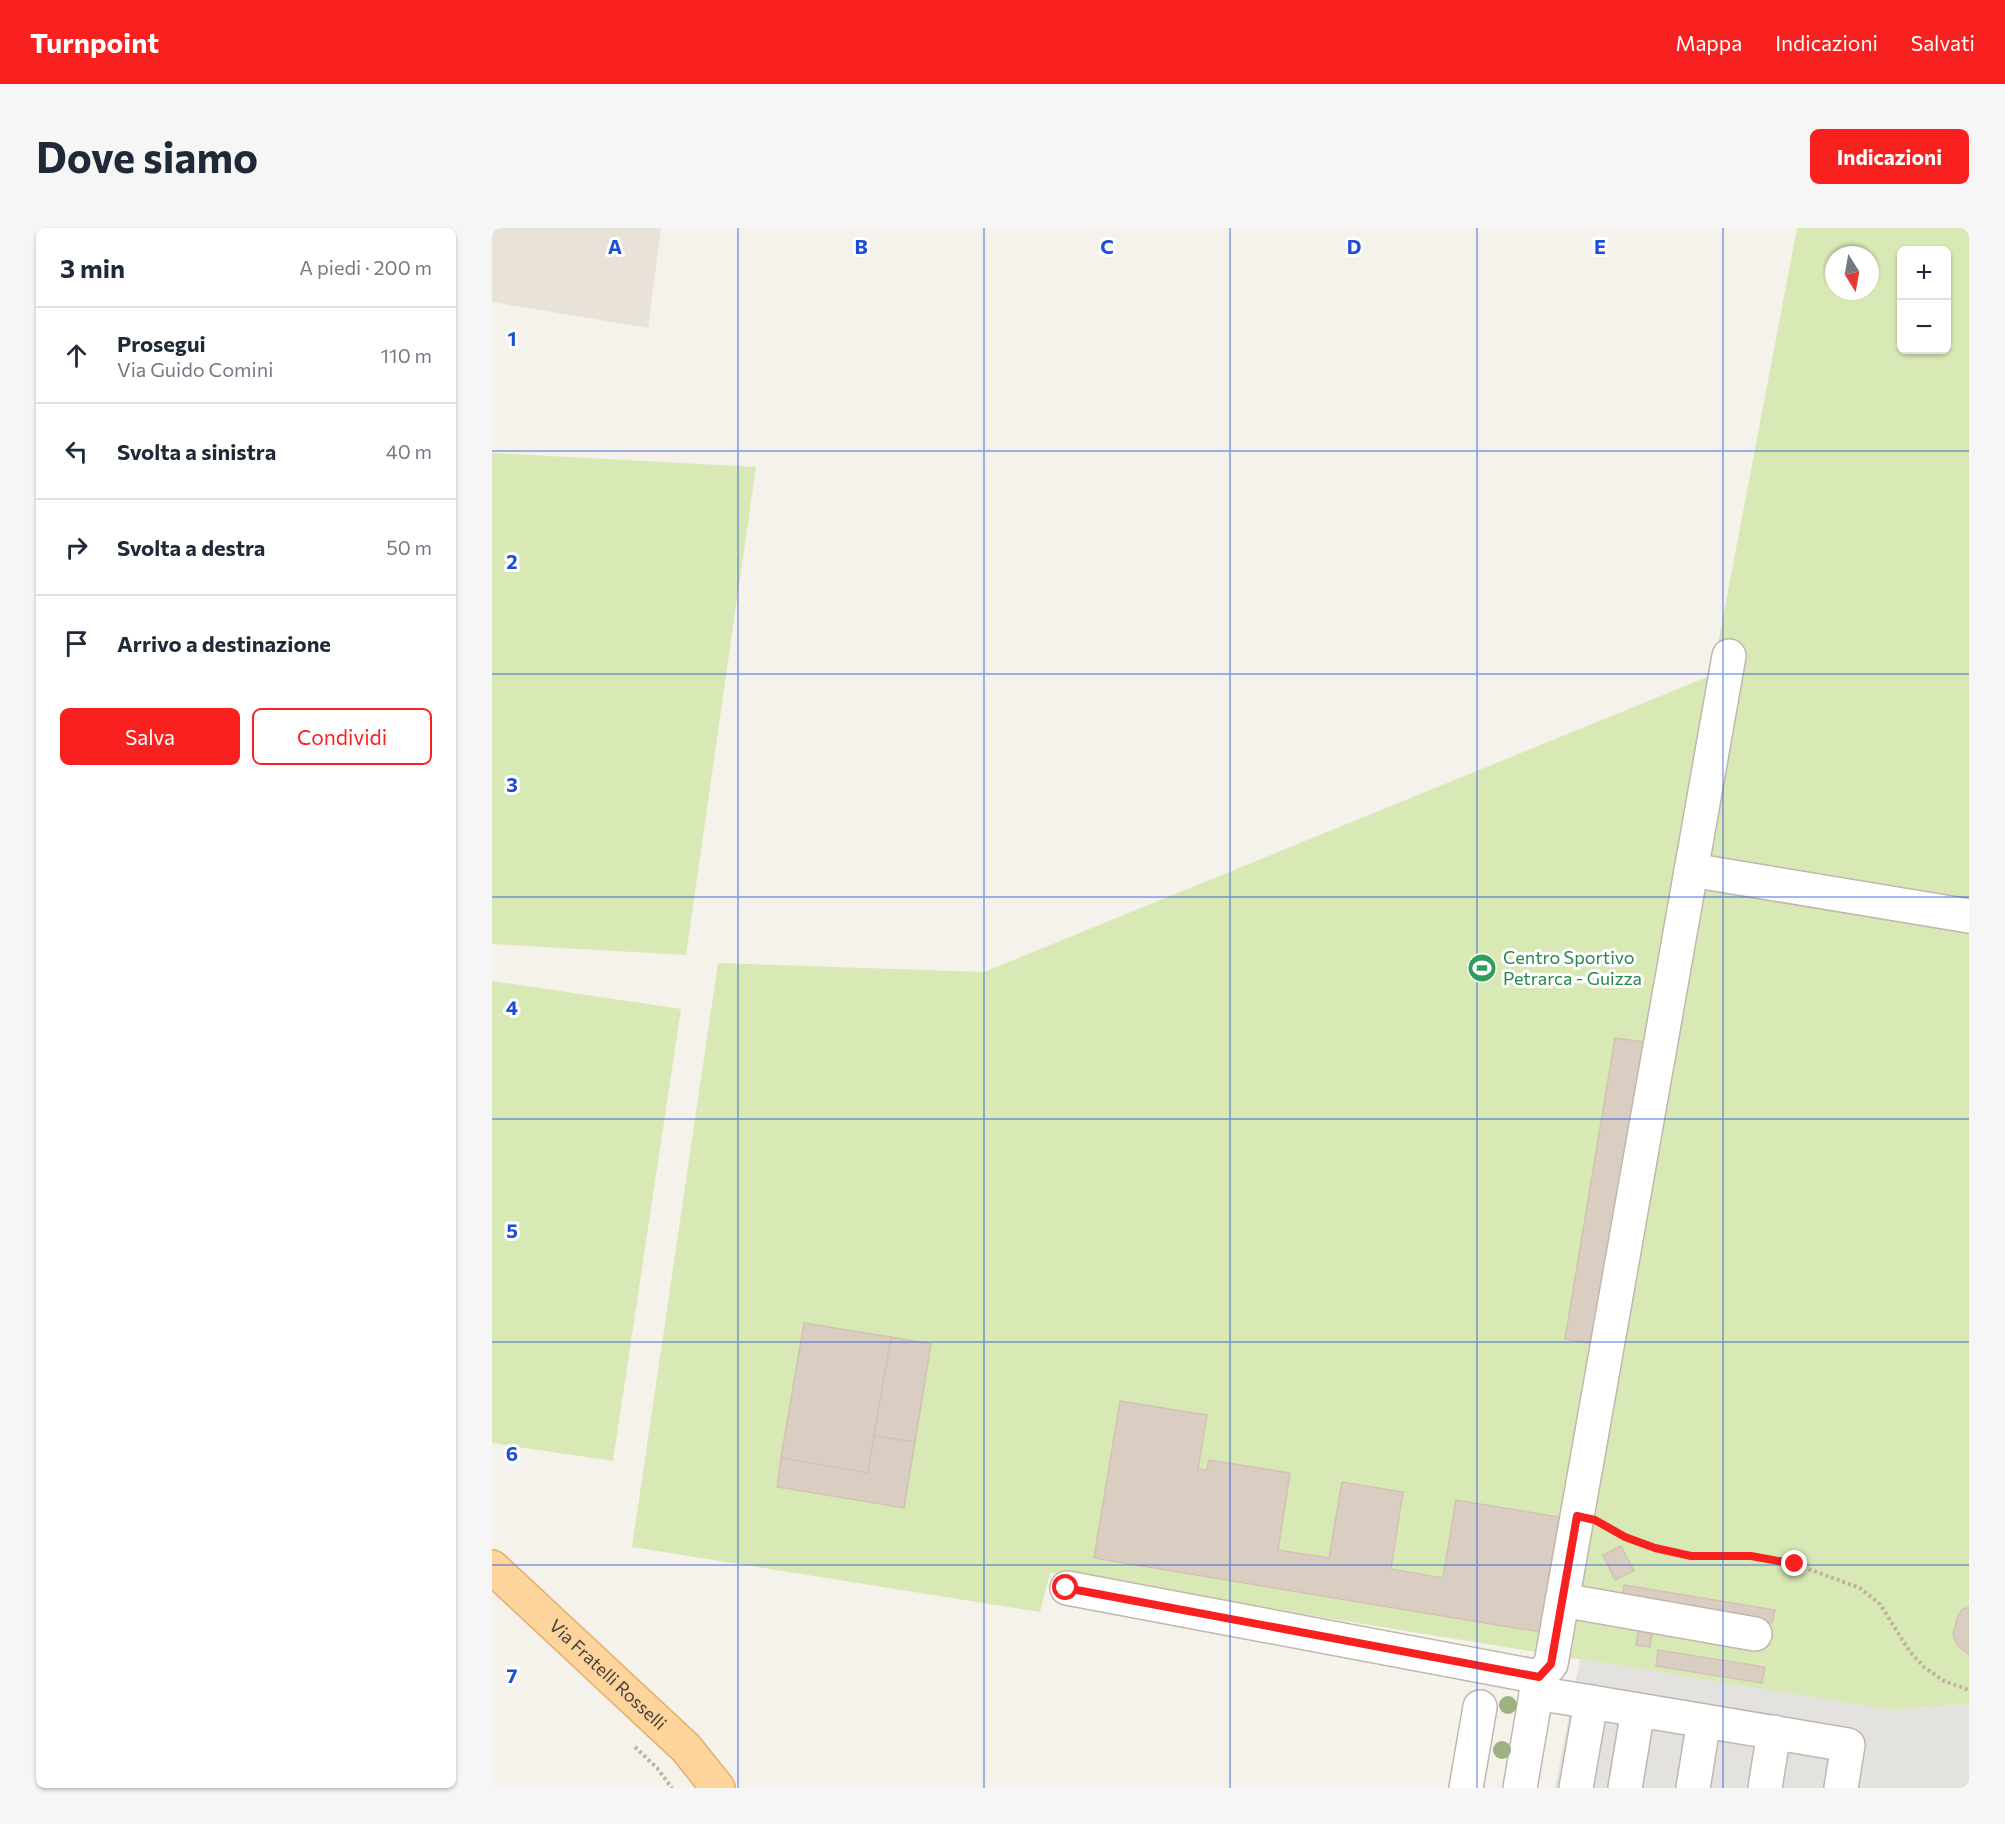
<!DOCTYPE html>
<html lang="it">
<head>
<meta charset="utf-8">
<style>
	body { margin:0; font-family:Commissioner,sans-serif; background:#f6f6f7; color:#1f2937 }
	.controls { position:absolute; right:18px; top:18px; display:grid; overflow:hidden; border-radius:9px; box-shadow:0 2px 4px #0004 }
	.controls button { width:54px; height:54px; display:grid; place-items:center; padding:0; border:0; border-bottom:2px solid #e0e1e3; background:#fff; color:#1f2937; font:30px sans-serif }
	.compass { position:absolute; left:1333px; top:18px; width:54px; height:54px; border-radius:50%; background:#fff; box-shadow:0 2px 4px #0004; rotate:169deg }
	.stop { position:absolute; width:18px; height:18px; margin:-14px; border:4px solid #f8211f; border-radius:50%; background:#fff }
	.stop.end { background:#f8211f; border-color:#fff; box-shadow:0 2px 6px #0008 }
	.list { margin:0; padding:0; list-style:none }
	h2 { display:flex; justify-content:space-between; align-items:center; height:78px; margin:0; padding:0 24px; font-size:26px }
	h2 small { font-size:20px; font-weight:400; color:#747a83 }
	.list li { display:grid; grid-template-columns:39px 1fr auto; gap:18px; align-items:center; box-sizing:border-box; height:96px; padding:0 24px; border-top:2px solid #e0e1e3 }
	.list b { display:block; font-size:22px; white-space:nowrap }
	.list p { margin:0; font-size:20px; white-space:nowrap; color:#747a83 }
	.list em { font-size:20px; font-style:normal; color:#747a83 }
	.actions { display:flex; gap:12px; padding:18px 24px }
	.actions a { flex:1; padding:14px 0; border:2px solid #f8211f; border-radius:9px; text-align:center; font-size:21px; color:#f8211f }
	.actions .main { background:#f8211f; color:#fff }
	.icon { flex:none; width:33px; height:33px; fill:none; stroke:currentColor; stroke-width:2; stroke-linecap:round; stroke-linejoin:round }
	.map { position:relative; flex:none; width:1477px; height:1560px; overflow:hidden; border-radius:9px }
	header { display:flex; align-items:center; gap:36px; box-sizing:border-box; height:84px; padding:0 30px; background:#f8211f; color:#fff }
	header strong { font-size:28px }
	nav { display:flex; gap:33px; margin-inline-start:auto; font-size:21px }
	.intro { display:flex; align-items:center; justify-content:space-between; box-sizing:border-box; height:144px; padding:0 36px }
	h1 { margin:0; font-size:42px }
	.button { padding:15px 27px; border-radius:9px; background:#f8211f; color:#fff; font-size:21px; font-weight:700 }
	main { display:flex; gap:36px; padding:0 36px }
	aside { flex:1; background:#fff; border-radius:9px; box-shadow:0 2px 4px #0004 }
	.map>svg:first-child { display:block }
	.residential { fill:#e9e2d9 }
	.green { fill:#d9e9b5; fill-rule:evenodd }
	.parking { fill:#e4e2df }
	.building { fill:#dacec3; stroke:#d2c2b3; stroke-width:1.5 }
	.lines { fill:none; stroke-linecap:round; stroke-linejoin:round }
	.minor-casing { stroke:#c1b7ad; stroke-width:36 }
	.major-casing { stroke:#e4af6b; stroke-width:36 }
	.path { stroke:#c3b19f; stroke-width:4; stroke-dasharray:3 3; stroke-linecap:butt }
	.minor { stroke:#fff; stroke-width:33 }
	.major { stroke:#fdd49c; stroke-width:33 }
	.tree { fill:#9db181 }
	.route { stroke:#f8211f; stroke-width:8 }
	.grid { fill:none; stroke:#1d4ed8; stroke-width:1.5; stroke-opacity:0.55 }
	.labels { text-anchor:middle; stroke-width:6; stroke-linejoin:round; paint-order:stroke }
	.leisure-label { font-size:18px; fill:#27864d; stroke:#fff; text-anchor:start }
	.street-label { font-size:18px; fill:#4a4139; stroke:#fff }
	.grid-label { font-size:20px; text-anchor:middle; font-weight:bold; fill:#1d4ed8; stroke:#fff; stroke-width:6; stroke-linejoin:round; paint-order:stroke }
</style>
</head>
<body>
<header>
<strong>Turnpoint</strong>
<nav><a>Mappa</a><a>Indicazioni</a><a>Salvati</a></nav>
</header>
<div class="intro"><h1>Dove siamo</h1><a class="button">Indicazioni</a></div>
<main>
<aside>
<h2>3 min<small>A piedi · 200 m</small></h2>
<ul class="list">
<li><svg class="icon" aria-label="ahead" viewBox="0 0 24 24"><path d="M12 20V5M6 11l6-6 6 6"/></svg><div><b>Prosegui</b><p>Via Guido Comini</p></div><em>110 m</em></li>
<li><svg class="icon" aria-label="left" viewBox="0 0 24 24"><path d="M17 20v-9H6M10 6l-5 5 5 5"/></svg><div><b>Svolta a sinistra</b></div><em>40 m</em></li>
<li><svg class="icon" aria-label="right" viewBox="0 0 24 24"><path d="M7 20v-9h11M14 6l5 5-5 5"/></svg><div><b>Svolta a destra</b></div><em>50 m</em></li>
<li><svg class="icon" aria-label="arrive" viewBox="0 0 24 24"><path d="M6 21V4h12l-3 4 3 4H6"/></svg><div><b>Arrivo a destinazione</b></div></li>
</ul>
<div class="actions"><a class="main">Salva</a><a>Condividi</a></div>
</aside>
<div class="map">
<svg width="1477" height="1560" viewBox="0 0 1477 1560">
	<rect width="100%" height="100%" fill="#f5f1eb"/>
	<polygon class="residential" points="0,0 169,0 156,100 0,74"/>
	<g class="green">
		<path d="M1305 0H1477V1476L1399 1482 558 1345 548 1384 140 1319 226 735 492 744 1220 447ZM1410 22H1454V122H1410ZM1342 27H1378V63H1342Z"/>
		<polygon points="0,225 264,239 194,727 0,716"/>
		<polygon points="0,753 189,781 121,1233 0,1215"/>
	</g>
	<polygon class="parking" points="1088,1431 1399,1482 1477,1476 1477,1560 1063,1560"/>
	<g class="building">
		<polygon points="1123,810 1159,815 1108,1117 1073,1111"/>
		<polygon points="312,1095 399,1109 376,1245 289,1230"/>
		<polygon points="399,1109 439,1116 423,1214 382,1208"/>
		<polygon points="628,1173 715,1187 706,1241 715,1242 717,1232 798,1245 786,1322 837,1330 850,1254 911,1264 899,1341 951,1350 964,1272 1067,1289 1048,1404 602,1330"/>
		<polygon points="382,1208 423,1214 412,1280 285,1259 289,1230 376,1245"/>
		<polygon points="1129,1318 1142,1343 1123,1352 1111,1327"/>
		<polygon points="1132,1357 1283,1382 1280,1395 1130,1370"/>
		<polygon points="1477,1379 1477,1426 1465,1417 1461,1407 1465,1390 1470,1382"/>
		<polygon points="1147,1399 1161,1401 1158,1419 1144,1417"/>
		<polygon points="1166,1422 1273,1439 1270,1455 1164,1438"/>
	</g>
	<g class="lines">
		<g class="minor-casing">
			<g id="minor">
				<polyline points="1199,642 1477,688"/>
				<polyline points="575,1360 1047,1449"/>
				<polyline points="1070,1372 1263,1406"/>
				<polyline points="1047,1449 1059,1436 1237,428"/>
				<polyline points="1044,1465 1099,1474"/>
				<polyline points="974,1560 988,1479"/>
				<polyline points="1028,1560 1047,1449"/>
				<polyline points="1084,1560 1099,1474 1356,1517 1349,1560"/>
				<polyline points="1133,1560 1146,1482"/>
				<polyline points="1201,1560 1212,1493"/>
				<polyline points="1273,1560 1282,1504"/>
			</g>
		</g>
		<g class="major-casing">
			<g id="major">
				<path id="s1" d="M0 1339 194 1520 226 1560"/>
			</g>
		</g>
		<g class="path">
			<polyline points="1114,1298 1133,1309 1163,1320 1199,1328 1259,1328 1303,1336 1368,1360 1388,1376 1418,1424 1432,1439 1452,1453 1477,1462"/>
			<polyline points="143,1519 165,1540 180,1560"/>
		</g>
		<use href="#minor" class="minor"/>
		<use href="#major" class="major"/>
	</g>
	<g class="tree">
		<circle cx="1016" cy="1477" r="9"/>
		<circle cx="1010" cy="1522" r="9"/>
	</g>
	<g class="lines">
		<polyline class="route" points="574,1360 1047,1449 1059,1436 1085,1288 1103,1292 1133,1309 1163,1320 1199,1328 1259,1328 1303,1336"/>
	</g>
	<path class="grid" d="M246 0V1560M492 0V1560M738 0V1560M985 0V1560M1231 0V1560M0 223H1477M0 446H1477M0 669H1477M0 891H1477M0 1114H1477M0 1337H1477"/>
	<defs>
		<g id="stadium-disc" transform="scale(1.5)"><circle r="9.5" fill="#2e9e5b" stroke="#fff"/><path d="M0-5a6.5 5 0 1 0 0 10a6.5 5 0 1 0 0-10ZM-3.5-1.8h7v3.6h-7Z" fill="#fff"/></g>
	</defs>
	<g fill-rule="evenodd">
		<use href="#stadium-disc" x="990" y="740"/>
	</g>
	<g class="labels">
		<g class="leisure-label">
			<text x="1011" y="736">Centro Sportivo<tspan x="1011" dy="21">Petrarca - Guizza</tspan></text>
		</g>
		<g class="street-label">
			<text dy="6" stroke="none"><textPath href="#s1" startOffset="158">Via Fratelli Rosselli</textPath></text>
		</g>
	</g>
	<g class="grid-label">
		<text x="123" y="26">A</text>
		<text x="369" y="26">B</text>
		<text x="615" y="26">C</text>
		<text x="862" y="26">D</text>
		<text x="1108" y="26">E</text>
		<text x="20" y="118">1</text>
		<text x="20" y="341">2</text>
		<text x="20" y="564">3</text>
		<text x="20" y="787">4</text>
		<text x="20" y="1010">5</text>
		<text x="20" y="1233">6</text>
		<text x="20" y="1455">7</text>
	</g>
</svg>
<div class="controls">
<button>+</button>
<button>−</button>
</div>
<svg class="compass" viewBox="-18 -18 36 36"><path d="M0-13l5 13h-10z" fill="#e53935"/><path d="M0 13l5-13h-10z" fill="#747a83"/></svg>
<div class="stop" style="left:574px;top:1360px"></div>
<div class="stop end" style="left:1303px;top:1336px"></div>
</div>
</main>
</body>
</html>
